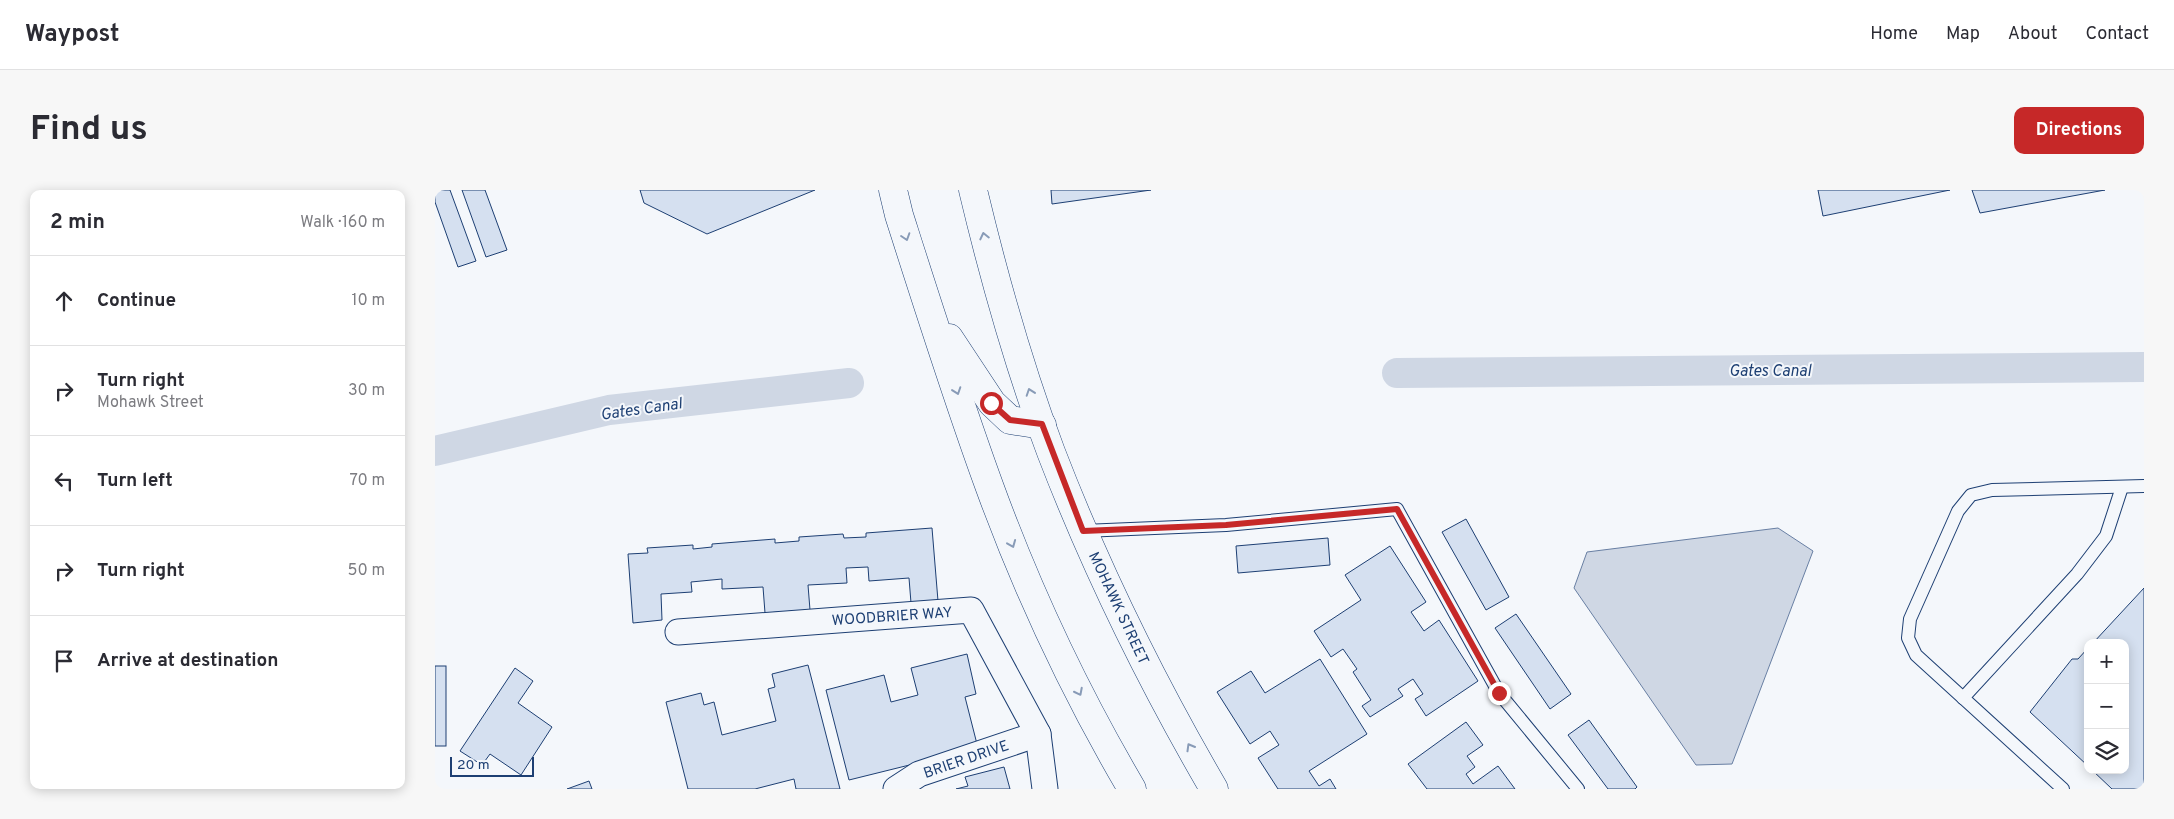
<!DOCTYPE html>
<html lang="en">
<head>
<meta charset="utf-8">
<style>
	body { margin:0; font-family:Overpass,sans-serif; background:#f7f7f7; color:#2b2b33 }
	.controls { position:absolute; right:15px; bottom:15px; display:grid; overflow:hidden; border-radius:10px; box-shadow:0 2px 12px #0003 }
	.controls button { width:45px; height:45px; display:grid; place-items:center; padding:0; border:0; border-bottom:1px solid #e1e1e2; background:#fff; color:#2b2b33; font:25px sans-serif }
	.scale { position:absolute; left:15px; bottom:12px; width:84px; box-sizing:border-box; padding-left:5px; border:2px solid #1d3f73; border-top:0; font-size:14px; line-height:18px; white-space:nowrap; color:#1d3f73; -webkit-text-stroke:4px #f4f7fb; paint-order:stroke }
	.stop { position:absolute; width:15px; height:15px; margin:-11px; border:4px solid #c62828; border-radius:50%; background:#fff }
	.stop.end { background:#c62828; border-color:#fff; box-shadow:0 1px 5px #0008 }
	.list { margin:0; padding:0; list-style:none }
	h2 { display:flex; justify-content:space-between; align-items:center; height:65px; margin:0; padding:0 20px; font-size:21px }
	h2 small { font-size:16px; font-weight:400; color:#7c7c81 }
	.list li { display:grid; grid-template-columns:32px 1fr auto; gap:15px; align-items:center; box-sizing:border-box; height:90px; padding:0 20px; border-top:1px solid #e1e1e2 }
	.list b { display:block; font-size:19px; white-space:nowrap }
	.list p { margin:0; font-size:16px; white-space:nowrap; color:#7c7c81 }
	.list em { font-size:16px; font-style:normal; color:#7c7c81 }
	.icon { flex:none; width:28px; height:28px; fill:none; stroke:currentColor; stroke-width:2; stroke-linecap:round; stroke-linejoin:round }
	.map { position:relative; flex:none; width:1709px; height:599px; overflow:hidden; border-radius:10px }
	header { display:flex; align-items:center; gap:30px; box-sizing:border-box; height:70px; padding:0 25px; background:#fff; border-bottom:1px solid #e1e1e2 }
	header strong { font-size:24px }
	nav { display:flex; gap:28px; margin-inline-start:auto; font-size:18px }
	.intro { display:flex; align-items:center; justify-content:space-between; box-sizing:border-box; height:120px; padding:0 30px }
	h1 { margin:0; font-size:35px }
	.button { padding:12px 22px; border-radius:10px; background:#c62828; color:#fff; font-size:18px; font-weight:700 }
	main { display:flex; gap:30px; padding:0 30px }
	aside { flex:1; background:#fff; border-radius:10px; box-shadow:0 2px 12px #0003 }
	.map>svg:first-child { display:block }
	.water { fill:#cfd7e4; stroke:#687fa3 }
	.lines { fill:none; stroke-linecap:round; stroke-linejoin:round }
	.canal { stroke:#cfd7e4; stroke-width:30 }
	.building { fill:#d5e0f0; stroke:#1d3f73 }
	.service-casing { stroke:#1d3f73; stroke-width:14 }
	.minor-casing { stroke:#1d3f73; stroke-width:27 }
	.primary-casing { stroke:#1d3f73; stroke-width:29 }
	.service { stroke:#f4f7fb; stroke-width:12 }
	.minor { stroke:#f4f7fb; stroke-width:25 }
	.primary { stroke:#f4f7fb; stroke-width:28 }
	.oneway { stroke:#889bb7 }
	.route { stroke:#c62828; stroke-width:6 }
	.labels { text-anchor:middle; stroke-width:4; stroke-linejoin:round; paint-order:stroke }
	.street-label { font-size:15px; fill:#1d3f73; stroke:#f4f7fb }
	.water-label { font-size:16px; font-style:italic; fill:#1d3f73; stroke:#f4f7fb }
</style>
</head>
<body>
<header>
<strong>Waypost</strong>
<nav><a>Home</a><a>Map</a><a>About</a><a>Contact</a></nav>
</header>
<div class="intro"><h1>Find us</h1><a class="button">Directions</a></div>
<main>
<aside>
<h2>2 min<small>Walk · 160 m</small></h2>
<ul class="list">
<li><svg class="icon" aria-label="ahead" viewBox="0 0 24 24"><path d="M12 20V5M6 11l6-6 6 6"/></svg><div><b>Continue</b></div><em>10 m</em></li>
<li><svg class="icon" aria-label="right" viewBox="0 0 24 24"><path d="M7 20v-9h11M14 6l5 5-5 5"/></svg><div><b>Turn right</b><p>Mohawk Street</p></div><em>30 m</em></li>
<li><svg class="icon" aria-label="left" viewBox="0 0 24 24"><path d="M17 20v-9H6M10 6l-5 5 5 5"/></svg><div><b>Turn left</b></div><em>70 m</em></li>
<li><svg class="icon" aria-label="right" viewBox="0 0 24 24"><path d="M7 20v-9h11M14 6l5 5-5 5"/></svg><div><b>Turn right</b></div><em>50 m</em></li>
<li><svg class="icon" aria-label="arrive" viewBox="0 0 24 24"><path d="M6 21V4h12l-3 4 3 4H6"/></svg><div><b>Arrive at destination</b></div></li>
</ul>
</aside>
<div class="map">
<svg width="1709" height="599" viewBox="0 0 1709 599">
	<rect width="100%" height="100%" fill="#f4f7fb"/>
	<polygon class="water" points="1343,338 1378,361 1297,574 1261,575 1139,398 1152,362"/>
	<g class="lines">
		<g class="canal">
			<polyline points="962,183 1709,177"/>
			<polyline points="0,261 174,220 414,193"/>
		</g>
	</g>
	<g class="building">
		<polygon points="0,0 15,0 41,71 23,77 0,12"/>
		<polygon points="27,0 50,0 72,60 51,67"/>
		<polygon points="205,0 380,0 272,44 209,13"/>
		<polygon points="616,0 716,0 617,14"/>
		<polygon points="1383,0 1515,0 1388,26"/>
		<polygon points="1537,0 1670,0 1545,23"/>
		<polygon points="1031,329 1074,407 1051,420 1007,342"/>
		<polygon points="497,338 503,411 476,413 474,388 434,391 433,377 411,378 412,393 373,395 375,420 330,423 328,397 287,399 287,389 256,392 257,402 226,404 227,430 198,433 193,364 213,363 212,358 258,355 258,359 277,357 277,354 340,349 340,353 364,351 364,347 408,344 409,348 431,347 431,343"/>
		<polygon points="893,348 895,375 803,383 801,356"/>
		<polygon points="955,356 991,412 976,422 989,441 1004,430 1043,491 991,526 980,509 988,504 978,489 963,499 968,506 935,527 927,516 936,510 918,482 922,479 908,459 896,467 879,441 926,410 910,385"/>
		<polygon points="1709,398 1709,599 1677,599 1657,580 1690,580 1690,453 1658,453"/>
		<polygon points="1081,424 1136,504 1115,519 1060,438"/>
		<polygon points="1653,458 1653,576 1595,522 1637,469 1643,469"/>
		<polygon points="532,464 541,504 530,507 543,558 414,590 391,500 449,485 456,512 483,505 476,478"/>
		<polygon points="885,469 932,544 874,581 884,596 895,589 901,599 843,599 823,568 844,555 835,541 815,554 782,502 816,481 830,503"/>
		<polygon points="373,475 405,599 361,599 359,589 320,599 253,599 231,512 266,503 269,515 279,512 287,545 341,531 333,499 340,497 337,484"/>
		<rect x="0" y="476" width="11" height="80"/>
		<polygon points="80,478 98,491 83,513 117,537 86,585 55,564 47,575 25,561"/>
		<polygon points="1154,530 1202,597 1200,599 1173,599 1133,545"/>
		<polygon points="1031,532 1048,555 1032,566 1040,577 1031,584 1038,594 1063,576 1080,599 992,599 973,574"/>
		<polygon points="569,577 575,599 521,599 533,596 530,587"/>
		<polygon points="154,591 157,599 132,599"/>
	</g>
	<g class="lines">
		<g class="service-casing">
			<g id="service">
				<polyline points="648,341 791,335 962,319 1064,503 1143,599"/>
				<polyline points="1528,508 1642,384 1671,346 1687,297"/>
				<polyline points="1628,599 1481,465 1473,448 1475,429 1523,321 1536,305 1557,300 1709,296"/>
			</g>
		</g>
		<g class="minor-casing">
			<g id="minor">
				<polyline points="243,442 536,420 603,544 610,599"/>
				<polyline points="461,599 484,584 603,544"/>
			</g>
		</g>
		<g class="primary-casing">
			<g id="primary">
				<path d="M458 0 464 25C493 116 522 208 555 298 593 402 641 504 697 599"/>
				<path d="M538 0C559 88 584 177 616 262 661 379 716 491 779 599"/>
				<polyline points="514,148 557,213 575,230 607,235"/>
			</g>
		</g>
		<use href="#service" class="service"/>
		<use href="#minor" class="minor"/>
		<use href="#primary" class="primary"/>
	</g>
	<defs><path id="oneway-chevron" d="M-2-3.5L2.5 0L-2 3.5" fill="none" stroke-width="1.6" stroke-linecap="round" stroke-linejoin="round" transform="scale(1.25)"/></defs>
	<g class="oneway">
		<use href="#oneway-chevron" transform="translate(549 46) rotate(-103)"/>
		<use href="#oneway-chevron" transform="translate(471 47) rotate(72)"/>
		<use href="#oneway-chevron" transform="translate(522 201) rotate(71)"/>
		<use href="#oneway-chevron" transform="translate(595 202) rotate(-109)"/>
		<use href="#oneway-chevron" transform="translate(577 354) rotate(68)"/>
		<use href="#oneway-chevron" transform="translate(644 502) rotate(63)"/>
		<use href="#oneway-chevron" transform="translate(755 557) rotate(-120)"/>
	</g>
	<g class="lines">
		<polyline class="route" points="556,213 575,230 607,234 648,341 791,335 962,319 1064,503"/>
	</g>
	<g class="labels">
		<g class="street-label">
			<text transform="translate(684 418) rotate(65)" y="5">MOHAWK STREET</text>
			<text transform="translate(457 426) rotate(-4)" y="5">WOODBRIER WAY</text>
			<text transform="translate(531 569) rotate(-19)" y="5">BRIER DRIVE</text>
		</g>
		<g class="water-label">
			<text x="1335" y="186">Gates Canal</text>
			<text transform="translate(206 218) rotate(-8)" y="6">Gates Canal</text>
		</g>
	</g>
</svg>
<div class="controls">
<button>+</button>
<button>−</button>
<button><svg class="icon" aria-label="layers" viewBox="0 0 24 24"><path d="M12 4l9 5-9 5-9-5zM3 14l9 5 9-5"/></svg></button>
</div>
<div class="scale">20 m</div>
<div class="stop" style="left:556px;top:213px"></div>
<div class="stop end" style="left:1064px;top:503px"></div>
</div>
</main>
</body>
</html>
